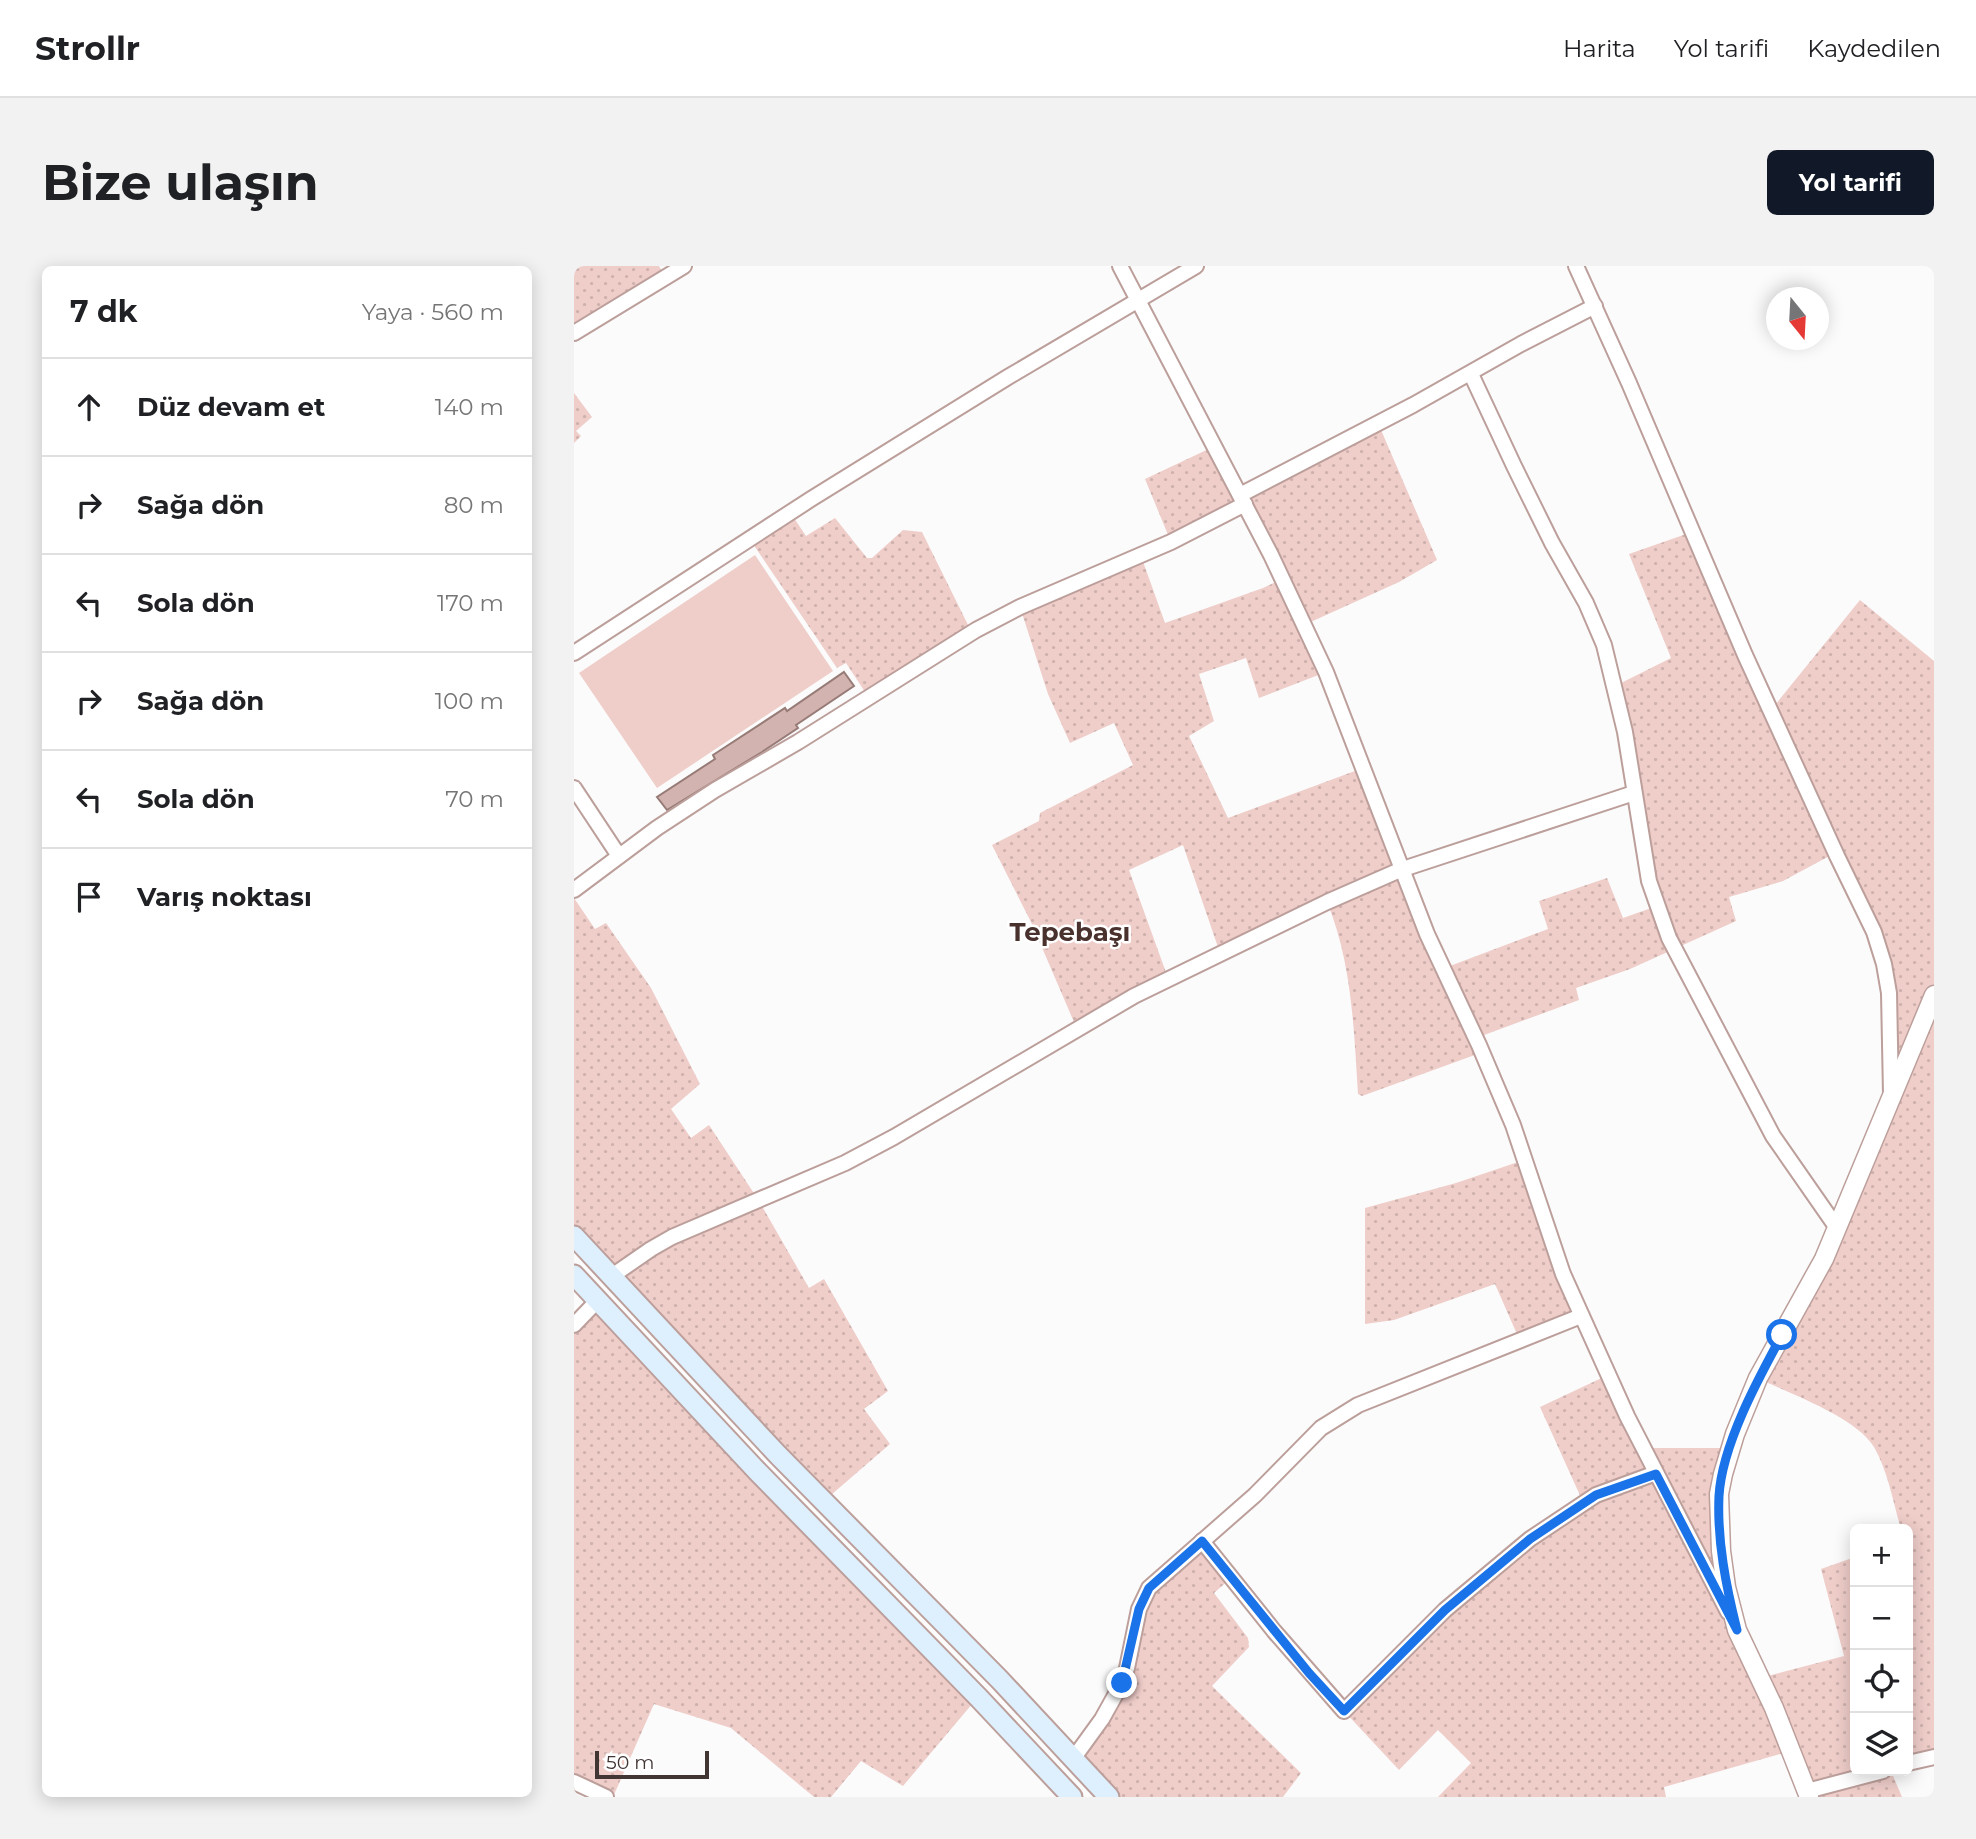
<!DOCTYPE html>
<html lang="tr">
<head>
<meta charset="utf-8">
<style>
	body { margin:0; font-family:Montserrat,sans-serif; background:#f2f2f2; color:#202124 }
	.controls { position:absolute; right:21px; bottom:21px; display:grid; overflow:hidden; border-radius:10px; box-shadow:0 4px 18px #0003 }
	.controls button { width:63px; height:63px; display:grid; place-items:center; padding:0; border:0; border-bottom:2px solid #e0e0e0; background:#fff; color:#202124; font:35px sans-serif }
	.compass { position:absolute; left:1192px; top:21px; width:63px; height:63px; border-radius:50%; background:#fff; box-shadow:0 4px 18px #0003; rotate:162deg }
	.scale { position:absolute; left:21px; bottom:18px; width:114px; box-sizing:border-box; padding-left:7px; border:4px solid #423635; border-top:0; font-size:19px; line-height:24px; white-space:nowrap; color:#423635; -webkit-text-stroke:5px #fff; paint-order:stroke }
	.stop { position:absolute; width:21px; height:21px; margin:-16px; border:5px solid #1a73e8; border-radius:50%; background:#fff }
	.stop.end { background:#1a73e8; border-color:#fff; box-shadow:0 2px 7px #0008 }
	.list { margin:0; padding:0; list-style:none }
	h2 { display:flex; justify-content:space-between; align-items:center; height:91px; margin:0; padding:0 28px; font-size:30px }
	h2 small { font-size:23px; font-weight:400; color:#757577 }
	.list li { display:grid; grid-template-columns:46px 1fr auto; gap:21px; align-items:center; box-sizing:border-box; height:98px; padding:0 28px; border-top:2px solid #e0e0e0 }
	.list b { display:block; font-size:26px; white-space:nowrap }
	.list em { font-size:23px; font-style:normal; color:#757577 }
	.icon { flex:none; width:38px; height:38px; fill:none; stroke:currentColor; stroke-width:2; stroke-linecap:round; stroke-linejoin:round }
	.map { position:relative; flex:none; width:1360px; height:1531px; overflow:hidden; border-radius:10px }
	header { display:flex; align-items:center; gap:42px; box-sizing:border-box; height:98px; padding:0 35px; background:#fff; border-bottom:2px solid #e0e0e0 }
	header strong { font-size:33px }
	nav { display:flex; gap:38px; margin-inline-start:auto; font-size:24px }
	.intro { display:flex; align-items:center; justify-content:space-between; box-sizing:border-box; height:168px; padding:0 42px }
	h1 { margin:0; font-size:49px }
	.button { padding:18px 32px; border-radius:10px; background:#111827; color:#fff; font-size:24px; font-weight:700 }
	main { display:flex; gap:42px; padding:0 42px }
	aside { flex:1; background:#fff; border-radius:10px; box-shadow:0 4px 18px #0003 }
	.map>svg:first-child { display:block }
	.grass { fill:url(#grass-dots) }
	.park { fill:#efcdc9 }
	.building { fill:#d2b3af; stroke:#977b77; stroke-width:2 }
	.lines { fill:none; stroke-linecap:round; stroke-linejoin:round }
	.minor-casing { stroke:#bc9f9b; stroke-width:18 }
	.tertiary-casing { stroke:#bc9f9b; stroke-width:21 }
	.secondary-casing { stroke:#bc9f9b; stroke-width:23 }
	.minor { stroke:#fff; stroke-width:14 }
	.tertiary { stroke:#fff; stroke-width:18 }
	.secondary { stroke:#def0fe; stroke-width:19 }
	.route { stroke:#1a73e8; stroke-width:9 }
	.labels { text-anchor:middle; stroke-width:5; stroke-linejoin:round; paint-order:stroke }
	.district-label { font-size:26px; font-weight:bold; fill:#49312e; stroke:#fff }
</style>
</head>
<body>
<header>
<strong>Strollr</strong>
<nav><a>Harita</a><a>Yol tarifi</a><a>Kaydedilen</a></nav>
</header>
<div class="intro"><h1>Bize ulaşın</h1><a class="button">Yol tarifi</a></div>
<main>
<aside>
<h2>7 dk<small>Yaya · 560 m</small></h2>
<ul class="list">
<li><svg class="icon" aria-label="ahead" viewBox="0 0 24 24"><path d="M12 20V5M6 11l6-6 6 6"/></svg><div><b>Düz devam et</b></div><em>140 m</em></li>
<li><svg class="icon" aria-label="right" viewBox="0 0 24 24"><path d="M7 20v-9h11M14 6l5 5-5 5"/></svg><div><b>Sağa dön</b></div><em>80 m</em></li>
<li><svg class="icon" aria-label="left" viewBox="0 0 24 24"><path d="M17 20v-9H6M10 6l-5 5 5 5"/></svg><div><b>Sola dön</b></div><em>170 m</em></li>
<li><svg class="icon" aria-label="right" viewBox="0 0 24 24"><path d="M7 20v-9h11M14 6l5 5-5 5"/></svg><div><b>Sağa dön</b></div><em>100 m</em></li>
<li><svg class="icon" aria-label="left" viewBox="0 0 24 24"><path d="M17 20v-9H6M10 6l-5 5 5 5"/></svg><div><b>Sola dön</b></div><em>70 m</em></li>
<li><svg class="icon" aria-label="arrive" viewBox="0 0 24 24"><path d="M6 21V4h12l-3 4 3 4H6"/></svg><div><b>Varış noktası</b></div></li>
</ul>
</aside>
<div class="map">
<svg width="1360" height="1531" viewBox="0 0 1360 1531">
	<defs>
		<pattern id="grass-dots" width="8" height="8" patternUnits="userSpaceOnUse" patternTransform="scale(1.75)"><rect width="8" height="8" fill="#efcdc9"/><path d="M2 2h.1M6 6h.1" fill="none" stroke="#ceb1ad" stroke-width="1.8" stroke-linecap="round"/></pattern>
	</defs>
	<rect width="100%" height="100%" fill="#fbfbfb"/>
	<g class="grass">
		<polygon points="0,0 85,0 91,12 0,67"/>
		<polygon points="0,127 18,151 2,165 7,170 0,177"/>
		<path d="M804 157 863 294 825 316 730 359 752 406 685 432 672 392 625 408 640 455 615 470 654 552 789 502 868 703 974 663 965 635 1033 612 1049 652 1083 640 1041 420 1097 392 1055 288 1118 266 1197 444 1286 334 1360 395V1491L1334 1497V1263H1327C1319 1236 1314 1205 1300 1181 1282 1151 1216 1128 1184 1112L1317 832 1313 713 1261 587 1209 615 1155 631 1162 655 1056 703 1002 722 1005 734 902 772 909 786 788 830 784 828C780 765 778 696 753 636L646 687 609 579 555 604 594 712 503 763 457 656 418 579 465 555 466 547 559 499 540 457 496 477 474 428 446 341 567 290 591 357 689 322 708 313 671 238 597 276 571 213 641 180 666 228Z"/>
		<polygon points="216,246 232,270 261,252 293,292 298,292 329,264 348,266 398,367 295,432 272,397 263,402 175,272"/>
		<polygon points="0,632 21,663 32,657 77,722 126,818 97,843 117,872 135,859 185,935 235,1022 250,1013 314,1125 290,1143 316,1178 250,1235 0,970"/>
		<polygon points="950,894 1007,1050 946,1075 921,1018 820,1054 791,1058 791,942 882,917"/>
		<polygon points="24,1034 404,1431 329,1520 287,1495 257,1531 240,1531 157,1462 80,1438 39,1531 32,1531 0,1516 0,1059"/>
		<polygon points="1034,1109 1069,1182 1157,1182 1147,1285 1186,1412 1270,1390 1247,1303 1281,1291 1281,1505 1317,1505 1328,1531 1235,1531 1217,1485 1090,1521 1092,1531 864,1531 897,1497 864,1464 825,1504 770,1445 832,1382 1009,1236 966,1141"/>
		<polygon points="628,1275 657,1312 640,1327 674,1372 675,1381 638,1420 727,1507 709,1531 535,1531 499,1493 541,1431 565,1343"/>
	</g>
	<polygon class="park" points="181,289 259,405 83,522 5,407"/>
	<polygon class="building" points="270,406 280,420 222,459 224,462 188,486 93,544 83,531 141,493 139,489 211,442 213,445"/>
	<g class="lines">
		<g class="minor-casing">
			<g id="minor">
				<polyline points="546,0 697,289 752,406 853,668 905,779 939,859 989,1008 1053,1150 1154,1346"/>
				<polyline points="1002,0 1055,117 1171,389 1263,590 1300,666 1310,698 1315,727 1317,827"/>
				<polyline points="0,67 110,0"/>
				<polyline points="897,108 940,200 978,277 1012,337 1030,379 1051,466 1075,615 1095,672 1199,870 1263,962"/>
				<polyline points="666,229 839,139 947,78 1021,40"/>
				<polyline points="0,387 237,233 434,111 622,0"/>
				<polyline points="0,522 45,590"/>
				<polyline points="0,624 83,562 141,524 224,476 402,364 446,341 597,276 671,238"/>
				<polyline points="38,1010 77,983 98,971 271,897 320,871 560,730 753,636 826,604 1060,527"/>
				<polyline points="0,1059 24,1034"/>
				<polyline points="628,1275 700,1365 770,1445 871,1344 956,1273 1022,1229 1082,1207"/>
				<polyline points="499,1493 528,1453 548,1417 553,1402 565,1343 575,1322 681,1229 747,1162 784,1139 1007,1050"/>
				<polyline points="1334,1497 1360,1491"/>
				<polyline points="0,1516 32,1531"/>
				<polyline points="1233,1525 1309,1505"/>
			</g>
		</g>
		<g class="tertiary-casing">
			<polyline id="tertiary" points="1235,1531 1200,1442 1163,1364 1152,1321 1147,1285 1145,1228 1149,1208 1161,1168 1184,1112 1250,993 1360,729"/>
		</g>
		<g class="secondary-casing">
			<g id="secondary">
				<polyline points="0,970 204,1189 425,1413 535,1531"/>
				<polyline points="0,1009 183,1205 404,1431 498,1531"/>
			</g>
		</g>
		<use href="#minor" class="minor"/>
		<use href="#tertiary" class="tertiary"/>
		<use href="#secondary" class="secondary"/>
	</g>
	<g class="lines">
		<path class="route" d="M548 1417 565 1343 575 1322 628 1275 735 1407 770 1445 871 1344 956 1273 1022 1229 1082 1208 1163 1364C1152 1320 1143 1275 1145 1230 1148 1179 1184 1113 1208 1069"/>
	</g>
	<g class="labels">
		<g class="district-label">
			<text x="496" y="675">Tepebaşı</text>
		</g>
	</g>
</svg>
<div class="controls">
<button>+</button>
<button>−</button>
<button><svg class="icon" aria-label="locate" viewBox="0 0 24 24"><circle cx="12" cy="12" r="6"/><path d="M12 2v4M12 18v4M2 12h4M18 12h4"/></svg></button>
<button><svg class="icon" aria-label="layers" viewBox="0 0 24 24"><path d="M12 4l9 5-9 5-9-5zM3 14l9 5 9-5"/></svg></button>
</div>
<svg class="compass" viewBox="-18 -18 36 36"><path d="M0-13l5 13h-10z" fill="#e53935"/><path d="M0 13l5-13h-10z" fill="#757577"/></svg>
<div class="scale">50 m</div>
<div class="stop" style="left:1208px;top:1069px"></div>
<div class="stop end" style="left:548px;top:1417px"></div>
</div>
</main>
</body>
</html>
